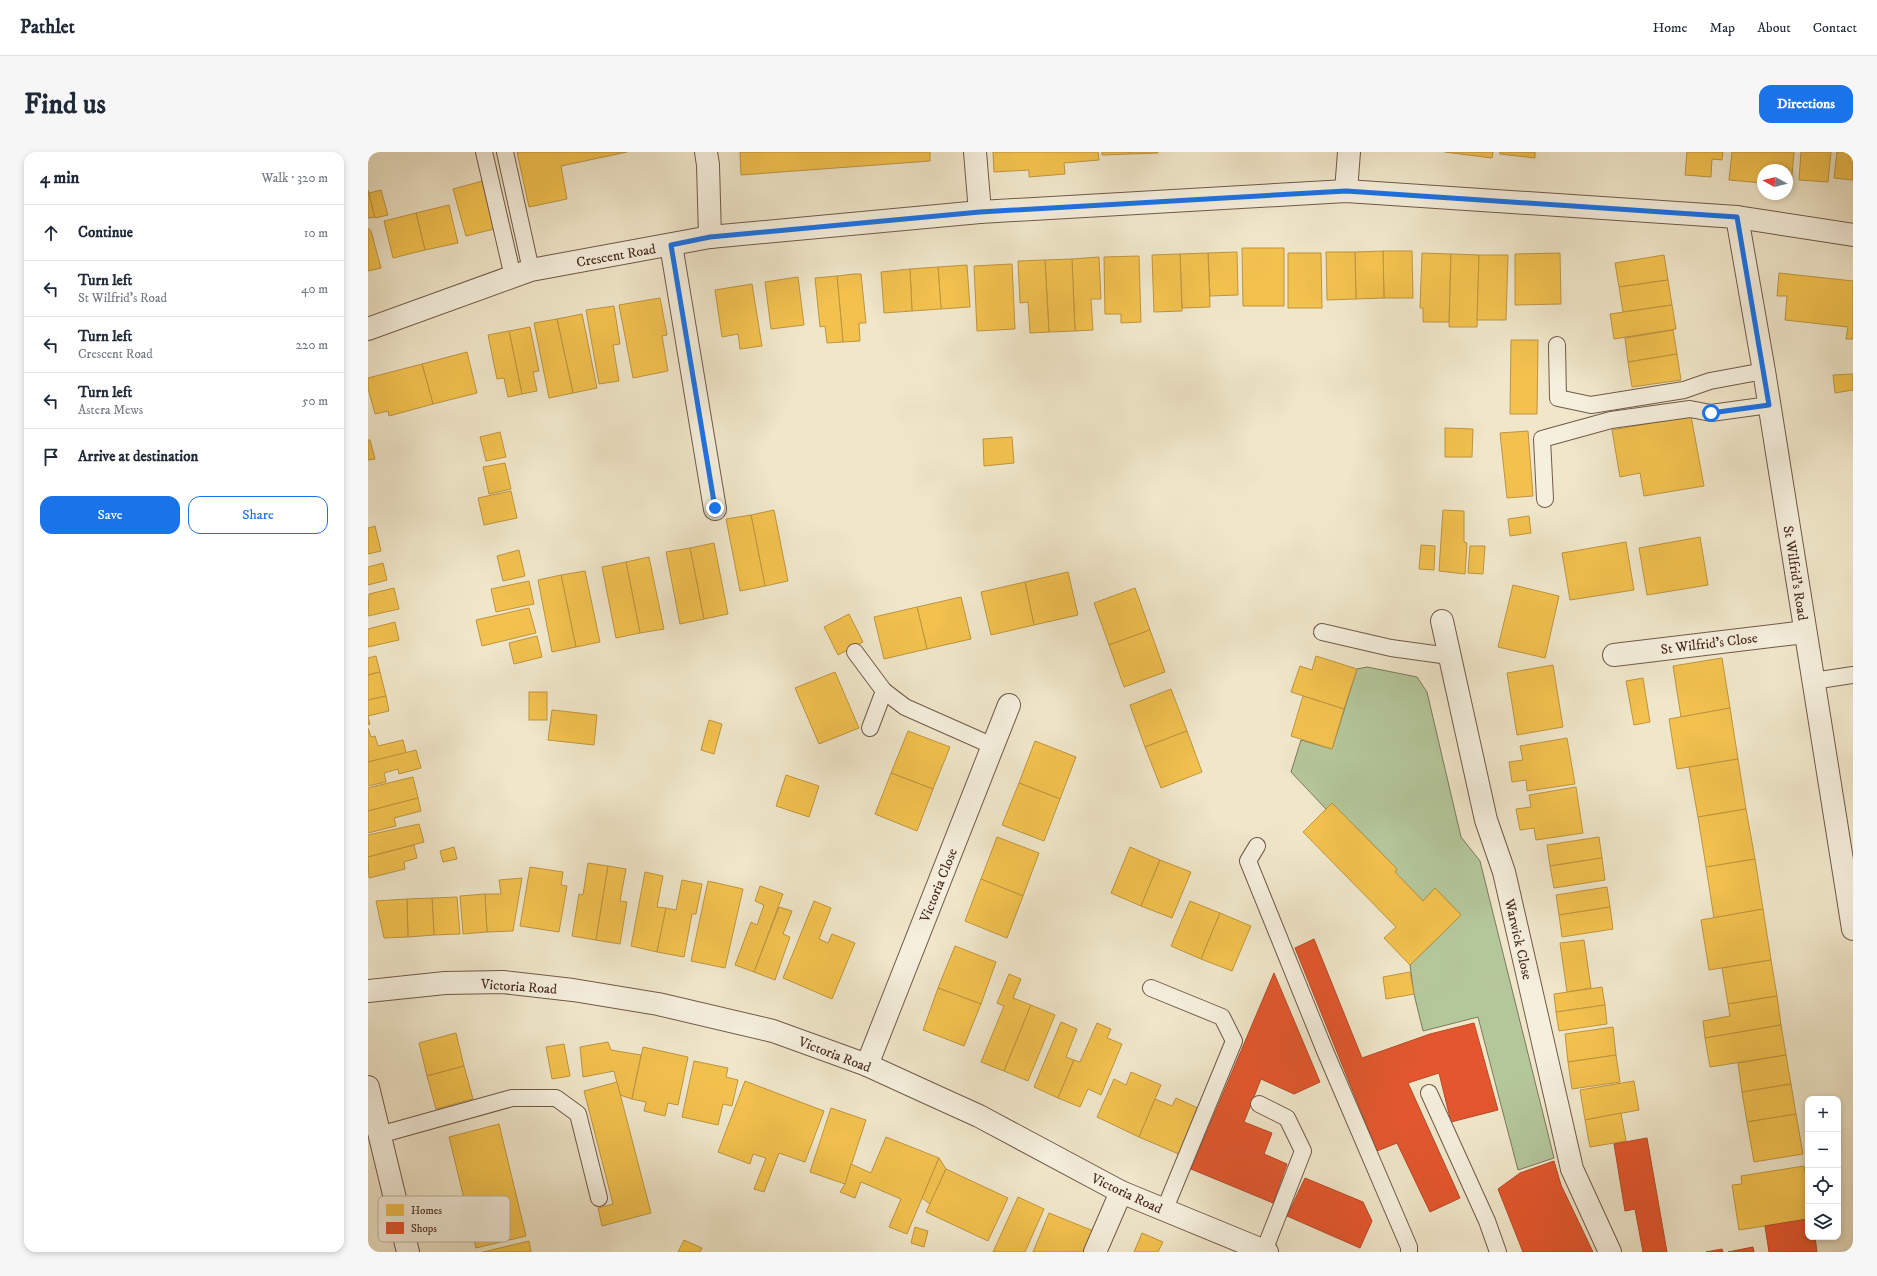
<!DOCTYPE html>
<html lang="en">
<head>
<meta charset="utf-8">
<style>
	body { margin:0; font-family:"IM FELL DW Pica",serif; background:#f6f6f7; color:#1f2937 }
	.controls { position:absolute; right:12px; bottom:12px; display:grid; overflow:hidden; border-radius:8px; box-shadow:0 2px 6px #0003 }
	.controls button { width:36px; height:36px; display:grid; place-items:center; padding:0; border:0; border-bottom:1px solid #e0e1e3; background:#fff; color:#1f2937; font:20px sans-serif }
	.compass { position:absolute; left:1389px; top:12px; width:36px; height:36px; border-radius:50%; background:#fff; box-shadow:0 2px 6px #0003; rotate:278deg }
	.stop { position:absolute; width:12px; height:12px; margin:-9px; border:3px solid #1a73e8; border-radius:50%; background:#fff }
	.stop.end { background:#1a73e8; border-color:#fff; box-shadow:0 1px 4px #0008 }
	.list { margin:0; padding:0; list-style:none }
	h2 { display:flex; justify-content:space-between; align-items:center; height:52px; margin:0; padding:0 16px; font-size:17px }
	h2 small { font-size:13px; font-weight:400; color:#747a83 }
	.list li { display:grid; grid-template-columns:26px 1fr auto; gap:12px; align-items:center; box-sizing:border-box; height:56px; padding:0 16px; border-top:1px solid #e0e1e3 }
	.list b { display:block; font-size:15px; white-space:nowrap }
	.list p { margin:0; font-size:13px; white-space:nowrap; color:#747a83 }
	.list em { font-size:13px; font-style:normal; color:#747a83 }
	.actions { display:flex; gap:8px; padding:12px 16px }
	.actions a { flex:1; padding:9px 0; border:1px solid #1a73e8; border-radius:12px; text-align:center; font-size:14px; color:#1a73e8 }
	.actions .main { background:#1a73e8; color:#fff }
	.icon { flex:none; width:22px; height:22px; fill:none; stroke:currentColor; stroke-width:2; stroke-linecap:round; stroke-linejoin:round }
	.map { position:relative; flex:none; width:1485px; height:1100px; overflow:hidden; border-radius:12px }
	header { display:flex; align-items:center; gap:24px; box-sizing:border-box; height:56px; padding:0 20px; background:#fff; border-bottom:1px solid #e0e1e3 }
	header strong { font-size:19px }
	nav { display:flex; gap:22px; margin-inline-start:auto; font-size:14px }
	.intro { display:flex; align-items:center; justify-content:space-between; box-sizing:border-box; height:96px; padding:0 24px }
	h1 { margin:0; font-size:28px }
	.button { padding:10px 18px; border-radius:12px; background:#1a73e8; color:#fff; font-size:14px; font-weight:700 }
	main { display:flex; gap:24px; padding:0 24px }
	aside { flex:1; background:#fff; border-radius:12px; box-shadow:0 2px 6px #0003 }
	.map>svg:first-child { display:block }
	.green { fill:#b4c79b; stroke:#7e785c }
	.homes { fill:#f2c14e; stroke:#bf9440 }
	.shops { fill:#e4572e; stroke:#b54a29 }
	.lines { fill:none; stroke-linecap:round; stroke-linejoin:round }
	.lane-casing { stroke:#725949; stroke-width:18 }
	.street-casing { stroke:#725949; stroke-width:24 }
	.lane { stroke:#f5efdd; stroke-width:16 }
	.street { stroke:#f5efdd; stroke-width:22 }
	.route { stroke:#1a73e8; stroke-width:5 }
	.labels { text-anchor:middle; stroke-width:4; stroke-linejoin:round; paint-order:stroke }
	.street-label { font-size:14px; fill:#482a1e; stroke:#f5efdd }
	.key { fill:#f5efdd; stroke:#c1b4a4; stroke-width:1 }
	.key-label { font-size:11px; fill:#482a1e }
</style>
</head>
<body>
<header>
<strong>Pathlet</strong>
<nav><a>Home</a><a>Map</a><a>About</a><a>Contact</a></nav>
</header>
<div class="intro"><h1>Find us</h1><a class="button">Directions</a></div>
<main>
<aside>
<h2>4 min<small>Walk · 320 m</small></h2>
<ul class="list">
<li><svg class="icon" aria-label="ahead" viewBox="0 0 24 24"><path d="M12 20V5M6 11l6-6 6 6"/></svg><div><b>Continue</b></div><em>10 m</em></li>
<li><svg class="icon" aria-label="left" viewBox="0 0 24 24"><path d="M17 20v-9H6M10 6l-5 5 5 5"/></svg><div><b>Turn left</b><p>St Wilfrid's Road</p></div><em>40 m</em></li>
<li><svg class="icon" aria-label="left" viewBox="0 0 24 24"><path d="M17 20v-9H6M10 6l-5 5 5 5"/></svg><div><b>Turn left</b><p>Crescent Road</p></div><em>220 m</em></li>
<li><svg class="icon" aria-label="left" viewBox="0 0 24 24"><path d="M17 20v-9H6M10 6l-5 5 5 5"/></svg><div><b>Turn left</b><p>Astera Mews</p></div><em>50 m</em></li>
<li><svg class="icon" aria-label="arrive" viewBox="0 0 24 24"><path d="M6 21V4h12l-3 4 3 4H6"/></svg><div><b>Arrive at destination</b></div></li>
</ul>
<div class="actions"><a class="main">Save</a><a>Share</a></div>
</aside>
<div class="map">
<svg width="1485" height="1100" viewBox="0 0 1485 1100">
	<rect width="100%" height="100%" fill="#f0e7ca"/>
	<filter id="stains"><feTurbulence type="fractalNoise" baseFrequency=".005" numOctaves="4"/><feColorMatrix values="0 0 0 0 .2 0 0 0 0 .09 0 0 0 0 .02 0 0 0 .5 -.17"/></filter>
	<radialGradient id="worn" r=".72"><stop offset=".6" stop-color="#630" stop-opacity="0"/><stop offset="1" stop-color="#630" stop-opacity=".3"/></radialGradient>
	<polygon class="green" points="999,515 1049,525 1059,540 1093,685 1112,709 1186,1006 1150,1018 1110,865 1055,879 1046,842 1042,813 1093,763 1067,736 1055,749 1027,720 1029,717 964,651 958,657 923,620 933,588 964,597 989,517"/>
	<g class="homes">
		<polygon points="149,0 259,0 193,14 199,47 161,55"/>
		<polygon points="372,0 562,0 562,9 373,23"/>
		<polygon points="625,0 730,0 731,8 696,11 697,22 661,25 661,18 626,20"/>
		<polygon points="734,0 762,0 762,2 734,3"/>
		<polygon points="762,0 790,0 790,1 762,2"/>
		<polygon points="1077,0 1125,0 1124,6"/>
		<polygon points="1132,0 1167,0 1167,6 1132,2"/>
		<polygon points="1319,0 1355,0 1354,8 1344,7 1343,25 1317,23"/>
		<polygon points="1364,0 1426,0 1423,34 1419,34 1419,18 1395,18 1395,31 1361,28"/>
		<polygon points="1433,0 1463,0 1460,30 1431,28"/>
		<polygon points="1469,0 1485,0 1485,28 1466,26"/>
		<polygon points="118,28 130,76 98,84 85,37"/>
		<polygon points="0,38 7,65 0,66"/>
		<polygon points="13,38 20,63 7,66 1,41"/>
		<polygon points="81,53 90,91 57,98 48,61"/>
		<polygon points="48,61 57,98 25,106 16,69"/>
		<polygon points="0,76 3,79 13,116 0,119"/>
		<polygon points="874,96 916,96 916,154 875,154"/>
		<polygon points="1015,99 1044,99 1045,146 1016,146"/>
		<polygon points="1015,99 1016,146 988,147 987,100"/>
		<polygon points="869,100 870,143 842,144 840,101"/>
		<polygon points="958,100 987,100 988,147 959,148"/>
		<polygon points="840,101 842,155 814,156 812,102"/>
		<polygon points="920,101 953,101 954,156 920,156"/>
		<polygon points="1054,101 1083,102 1081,170 1055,170 1055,156 1052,156"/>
		<polygon points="1192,101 1193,152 1147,153 1147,102"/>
		<polygon points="812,102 814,159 786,160 784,103"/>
		<polygon points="1083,102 1111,103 1109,175 1081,175"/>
		<polygon points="1111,103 1140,103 1138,168 1109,168"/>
		<polygon points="1296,103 1300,128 1251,135 1247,111"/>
		<polygon points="771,104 773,170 753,171 753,162 737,162 736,105"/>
		<polygon points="731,105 733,147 723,147 725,178 707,179 704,107"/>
		<polygon points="704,107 707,179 681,180 677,108"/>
		<polygon points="677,108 681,180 662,181 660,150 652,151 650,109"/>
		<polygon points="644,112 647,177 609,179 606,114"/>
		<polygon points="599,113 602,155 573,157 570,115"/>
		<polygon points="570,115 573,157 544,159 542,117"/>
		<polygon points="542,117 544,159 516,161 513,120"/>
		<polygon points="1411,121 1485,129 1485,187 1478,187 1480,175 1417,168 1419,144 1409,144"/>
		<polygon points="486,122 493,122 498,171 491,171 492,189 475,190 469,124"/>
		<polygon points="469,124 475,190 459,191 457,174 452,175 447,126"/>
		<polygon points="430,125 436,173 403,177 397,130"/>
		<polygon points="1300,128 1304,153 1255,160 1251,135"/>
		<polygon points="384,132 394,194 372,197 370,182 354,185 347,138"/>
		<polygon points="292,146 299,183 294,184 300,219 265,226 251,153"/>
		<polygon points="1304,153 1308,177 1246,187 1242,162"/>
		<polygon points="246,154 252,192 245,193 251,229 231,232 218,158"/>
		<polygon points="214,162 229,236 205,241 189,167"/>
		<polygon points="189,167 205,241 181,246 166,171"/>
		<polygon points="162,175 171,219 165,220 169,239 154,242 141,179"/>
		<polygon points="1305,178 1309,202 1260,210 1257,186"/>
		<polygon points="141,179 154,242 140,245 136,226 129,227 120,183"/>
		<polygon points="1143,188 1170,188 1169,262 1142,262"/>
		<polygon points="99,200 109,241 65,252 54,212"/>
		<polygon points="1309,202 1313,228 1264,235 1260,210"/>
		<polygon points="54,212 65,252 21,264 20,259 7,262 0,236 0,226"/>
		<polygon points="1485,222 1485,238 1467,241 1465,223"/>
		<polygon points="1323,264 1336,334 1276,344 1272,321 1252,325 1244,278"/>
		<polygon points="1077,276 1105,277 1104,305 1077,305"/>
		<polygon points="1160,279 1165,344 1139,346 1132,281"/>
		<polygon points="132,280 138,305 118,309 112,285"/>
		<polygon points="644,285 646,311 616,314 615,287"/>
		<polygon points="0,288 2,288 7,307 0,308"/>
		<polygon points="137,311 143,337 121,342 115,315"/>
		<polygon points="143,339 149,366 116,373 110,346"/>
		<polygon points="406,358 420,429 397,434 383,363"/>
		<polygon points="1075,358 1096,359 1096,390 1099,391 1097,422 1071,419"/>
		<polygon points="383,363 397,434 372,439 358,367"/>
		<polygon points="1161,364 1163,381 1142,384 1140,367"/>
		<polygon points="7,374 13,399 0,402 0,376"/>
		<polygon points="1332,385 1340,433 1279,443 1271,396"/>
		<polygon points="1258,390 1266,438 1202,448 1194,401"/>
		<polygon points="346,391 360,462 336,467 322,396"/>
		<polygon points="1053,393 1067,394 1066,418 1051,417"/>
		<polygon points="1102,394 1117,394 1115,422 1100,421"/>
		<polygon points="322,396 336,467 312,472 298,400"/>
		<polygon points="151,398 157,424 135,429 129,404"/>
		<polygon points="281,405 296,477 272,481 258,410"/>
		<polygon points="258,410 272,481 248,486 234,415"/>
		<polygon points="15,411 19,428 0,433 0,415"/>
		<polygon points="217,419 232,490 208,495 193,423"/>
		<polygon points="700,420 710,463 666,473 657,430"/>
		<polygon points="193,423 208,495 184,500 170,428"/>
		<polygon points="161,429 166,452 128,460 123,437"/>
		<polygon points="657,430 666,473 623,483 613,440"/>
		<polygon points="1145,433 1191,444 1177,506 1130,495"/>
		<polygon points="26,436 31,457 0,464 1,442"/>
		<polygon points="767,436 782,478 741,493 726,451"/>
		<polygon points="593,445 603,487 559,497 549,455"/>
		<polygon points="549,455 559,497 516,507 506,465"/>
		<polygon points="161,456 168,481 114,494 108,468"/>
		<polygon points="481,462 495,490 470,503 456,475"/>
		<polygon points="27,470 31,488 0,495 0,477"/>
		<polygon points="782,478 797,520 756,535 741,493"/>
		<polygon points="169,484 174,505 146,512 141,491"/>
		<polygon points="8,504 12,520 0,523 0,506"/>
		<polygon points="948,504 989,517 976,557 923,540 932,514 944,518"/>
		<polygon points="1354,506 1362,556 1313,565 1305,514"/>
		<polygon points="1185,513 1195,575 1149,583 1139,521"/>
		<polygon points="12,520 18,544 0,548 0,523"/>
		<polygon points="467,520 491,576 451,592 427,536"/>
		<polygon points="1275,526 1282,570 1266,573 1258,529"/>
		<polygon points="803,537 819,579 777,595 762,553"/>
		<rect x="161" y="540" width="18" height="28"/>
		<polygon points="18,544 21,559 0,564 2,572 0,573 0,548"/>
		<polygon points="935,544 976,557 964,597 923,584"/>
		<polygon points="1362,556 1370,607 1309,617 1301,567"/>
		<polygon points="184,558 229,563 226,593 180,588"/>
		<polygon points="341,568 354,572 346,602 333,598"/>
		<polygon points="0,576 3,585 7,584 10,594 35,588 38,601 0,610"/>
		<polygon points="540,579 582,595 565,637 523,621"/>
		<polygon points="819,579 834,620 793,636 777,595"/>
		<polygon points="1199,586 1207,632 1159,639 1158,628 1144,630 1141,610 1155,608 1152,594"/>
		<polygon points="667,589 708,605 692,647 651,631"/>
		<polygon points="48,598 53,616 31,622 30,617 16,621 18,630 0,634 0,610"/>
		<polygon points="1370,607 1378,657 1330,665 1321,615"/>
		<polygon points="523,621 565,637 549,679 507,662"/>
		<polygon points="418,623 451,634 441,665 408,654"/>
		<polygon points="45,625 50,646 0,659 0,636"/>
		<polygon points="651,631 692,647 676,689 634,673"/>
		<polygon points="1208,635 1215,681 1168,688 1166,676 1152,678 1148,657 1163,655 1161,643"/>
		<polygon points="50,646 53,659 26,666 28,674 0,681 0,659"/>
		<polygon points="964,651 1029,717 1027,720 1055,749 1067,736 1093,763 1042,813 1016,786 1028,775 935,680"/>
		<polygon points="1378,657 1387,707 1338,715 1330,665"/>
		<polygon points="51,672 56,690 0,705 0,683"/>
		<polygon points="629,685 671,701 655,744 613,727"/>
		<polygon points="1231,685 1234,706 1182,714 1179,693"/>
		<polygon points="46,693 49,706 36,710 37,717 1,726 0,705"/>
		<polygon points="86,695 89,707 75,710 72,699"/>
		<polygon points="762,695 792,708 773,754 743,741"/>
		<polygon points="1234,706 1237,728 1186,736 1182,714"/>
		<polygon points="1387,707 1395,757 1346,766 1338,715"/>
		<polygon points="792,708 823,720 804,766 773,754"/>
		<polygon points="220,711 240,714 228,788 204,784 211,742 215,743"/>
		<polygon points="240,714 258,717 252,749 259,750 252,792 228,788"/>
		<polygon points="162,715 195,720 193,733 199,734 191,780 152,774"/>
		<polygon points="277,720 295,724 289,755 298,756 289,800 263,794"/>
		<polygon points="154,726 145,779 119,780 117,742 133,742 131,728"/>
		<polygon points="613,727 655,744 639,786 597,769"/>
		<polygon points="314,728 334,732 328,762 324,762 316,805 289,800 298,756 308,758"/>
		<polygon points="340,729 375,737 357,816 323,809"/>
		<polygon points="392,734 415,742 386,820 367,813 383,770 389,773 396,753 387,749"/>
		<polygon points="1239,735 1242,755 1191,763 1188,743"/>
		<polygon points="117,742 119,780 95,782 92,744"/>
		<polygon points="89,745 92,782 66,783 64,746"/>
		<polygon points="64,746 66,783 40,785 39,747"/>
		<polygon points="39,747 40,785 16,786 8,749"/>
		<polygon points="446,749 463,756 451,787 460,791 464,782 487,791 464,847 415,826"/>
		<polygon points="822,749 852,761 833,807 803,794"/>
		<polygon points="411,755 424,759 415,782 422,785 407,828 386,820"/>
		<polygon points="1242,755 1245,777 1194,785 1191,763"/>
		<polygon points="1395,757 1403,808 1341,818 1333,768"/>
		<polygon points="852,761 883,774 864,819 833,807"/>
		<polygon points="1216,788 1223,836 1199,840 1192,791"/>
		<polygon points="587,794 628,810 613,852 570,836"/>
		<polygon points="1403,808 1409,844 1360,852 1354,816"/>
		<polygon points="1042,820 1046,842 1018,847 1015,825"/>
		<polygon points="641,822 653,827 645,846 663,853 636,919 613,910 636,854 629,851"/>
		<polygon points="1234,835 1237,853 1188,860 1186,842"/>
		<polygon points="570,836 613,852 596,894 555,878"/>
		<polygon points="1409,844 1413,873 1337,886 1335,869 1362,864 1360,852"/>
		<polygon points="663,853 687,863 660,929 636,919"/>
		<polygon points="1237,853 1239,872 1191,879 1188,860"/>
		<polygon points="693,870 709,877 698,905 706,908 690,946 666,935"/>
		<polygon points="729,871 743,877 739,886 754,892 733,943 720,937 712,955 690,946 706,908 712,910"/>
		<polygon points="1413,873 1418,903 1342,915 1337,886"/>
		<polygon points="1245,875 1248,903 1200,910 1197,882"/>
		<polygon points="88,881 96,914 59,924 51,891"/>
		<polygon points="240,890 243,898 273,903 264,947 252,943 246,919 215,925 212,895"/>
		<polygon points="196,892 202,924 184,927 178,895"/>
		<polygon points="275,895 320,905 310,953 300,951 297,964 276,959 278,950 264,947"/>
		<polygon points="1248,903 1252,930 1204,937 1200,910"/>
		<polygon points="1418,903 1423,932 1374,940 1370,911"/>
		<polygon points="326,909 360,916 358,925 370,928 364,954 355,952 350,973 314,965"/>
		<polygon points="96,914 105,947 68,957 59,924"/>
		<polygon points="763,920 793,933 771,985 729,965 746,927 758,933"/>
		<polygon points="377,929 456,959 437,1010 411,1001 396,1040 386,1037 398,1006 385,1002 382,1012 350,1000"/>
		<polygon points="1266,929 1271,958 1217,968 1212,938"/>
		<polygon points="249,930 283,1061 234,1074 230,1056 245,1052 216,939"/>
		<polygon points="1423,932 1428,962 1379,970 1374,940"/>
		<polygon points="808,946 832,957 813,1003 771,985 787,947 804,954"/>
		<polygon points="463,956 498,968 477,1032 442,1020"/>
		<polygon points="1253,961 1258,989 1222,995 1217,968"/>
		<polygon points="1428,962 1435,1002 1386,1010 1379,970"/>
		<polygon points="131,972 158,1084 108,1096 81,985"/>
		<polygon points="518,985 571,1006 539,1082 521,1075 533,1047 493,1030 487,1046 472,1040 477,1032 483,1012 503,1021"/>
		<polygon points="571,1006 578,1017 562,1052 554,1046"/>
		<polygon points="1436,1014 1440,1040 1440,1067 1371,1078 1364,1033 1374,1032 1373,1024"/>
		<polygon points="578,1017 640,1046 620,1089 558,1060"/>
		<polygon points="650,1045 676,1057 657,1100 625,1100"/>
		<polygon points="681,1061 728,1080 719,1100 665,1100"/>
		<polygon points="547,1075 560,1079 556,1095 543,1091"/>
		<polygon points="774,1081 795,1090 790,1100 766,1100"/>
		<polygon points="316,1088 334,1096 332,1100 310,1100"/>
		<polygon points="161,1089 163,1100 115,1100"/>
	</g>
	<g class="shops">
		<polygon points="946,787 994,906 1062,882 1106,871 1130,958 1083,970 1071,921 1040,931 1092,1046 1062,1060 1029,991 1009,999 927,796"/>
		<polygon points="906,821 952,930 926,942 893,927 876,970 904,981 896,1002 919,1012 905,1051 823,1017"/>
		<polygon points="1279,986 1299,1100 1275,1100 1267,1057 1257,1059 1246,992"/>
		<polygon points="1186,1009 1193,1033 1225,1100 1155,1100 1130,1037 1152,1021"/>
		<polygon points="937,1026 995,1050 1004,1069 992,1096 919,1064"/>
		<polygon points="1440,1067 1440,1085 1447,1085 1449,1100 1401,1100 1397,1074"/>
		<polygon points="1385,1095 1386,1100 1360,1100"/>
		<polygon points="1354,1097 1355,1100 1338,1100"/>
	</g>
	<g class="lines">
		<g class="lane-casing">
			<g id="lane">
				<polyline points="116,0 145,125"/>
				<polyline points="137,0 163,118"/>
				<polyline points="1189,193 1190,246 1223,253 1316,238 1342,229 1396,219"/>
				<polyline points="1177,347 1174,287 1243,268 1322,257 1343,261 1401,253"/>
				<polyline points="954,480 1023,496 1081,504"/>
				<polyline points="487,500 516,539 537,555 625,594"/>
				<polyline points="1445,529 1485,523"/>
				<polyline points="502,576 516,539"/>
				<polyline points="889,694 880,709 957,899 1041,1095 1041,1100"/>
				<polyline points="783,836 854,865 866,889 796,1059"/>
				<polyline points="1061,941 1119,1069 1130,1100"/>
				<polyline points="891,952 919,966 935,999 896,1099"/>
				<polyline points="11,983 144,946 188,946 210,962 231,1046"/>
			</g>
		</g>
		<g class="street-casing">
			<g id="street">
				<polyline points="338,0 340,13 342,85"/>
				<polyline points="607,0 612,60"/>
				<polyline points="978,39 981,0"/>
				<polyline points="1369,65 1396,219 1485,777"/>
				<polyline points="303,93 347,357"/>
				<polyline points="0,177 163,118 342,85 612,60 978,39 1369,65 1485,83"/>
				<polyline points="1074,469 1118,668 1136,720 1204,1017 1242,1100"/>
				<polyline points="1246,503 1437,480"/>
				<polyline points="0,839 77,831 135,830 205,838 290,852 405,879 499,913 569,945 611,964 753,1040 899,1100"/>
				<polyline points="499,913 641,553"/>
				<polyline points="0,935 40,1100"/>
				<polyline points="727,1100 753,1040"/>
			</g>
		</g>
		<use href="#lane" class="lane"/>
		<use href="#street" class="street"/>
	</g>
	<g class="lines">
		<polyline class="route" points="347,356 303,93 342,85 612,60 978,39 1369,65 1401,253 1343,261"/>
	</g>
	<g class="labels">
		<g class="street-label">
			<text transform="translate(248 103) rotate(-10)" y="5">Crescent Road</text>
			<text transform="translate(1428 421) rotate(81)" y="5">St Wilfrid's Road</text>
			<text transform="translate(1341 491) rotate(-7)" y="5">St Wilfrid's Close</text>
			<text transform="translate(570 733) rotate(-68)" y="5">Victoria Close</text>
			<text transform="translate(1151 787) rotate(77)" y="5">Warwick Close</text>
			<text transform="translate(151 834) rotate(4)" y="5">Victoria Road</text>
			<text transform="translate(467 902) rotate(21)" y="5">Victoria Road</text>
			<text transform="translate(759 1041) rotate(25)" y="5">Victoria Road</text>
		</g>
	</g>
	<rect x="10" y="1044" width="132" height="46" rx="6" class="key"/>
	<rect x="18" y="1052" width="18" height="12" fill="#f2c14e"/>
	<rect x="18" y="1070" width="18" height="12" fill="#e4572e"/>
	<g class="key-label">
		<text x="43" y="1062">Homes</text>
		<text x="43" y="1080">Shops</text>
	</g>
	<rect width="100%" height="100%" filter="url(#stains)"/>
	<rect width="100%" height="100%" fill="url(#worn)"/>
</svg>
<div class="controls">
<button>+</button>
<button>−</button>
<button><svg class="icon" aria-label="locate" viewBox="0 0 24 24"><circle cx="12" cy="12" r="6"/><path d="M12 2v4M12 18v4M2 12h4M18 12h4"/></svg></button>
<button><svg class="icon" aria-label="layers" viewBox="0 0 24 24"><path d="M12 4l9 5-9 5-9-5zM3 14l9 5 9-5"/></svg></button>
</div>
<svg class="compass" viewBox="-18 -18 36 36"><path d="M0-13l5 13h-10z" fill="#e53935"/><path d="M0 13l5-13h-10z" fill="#747a83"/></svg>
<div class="stop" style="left:1343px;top:261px"></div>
<div class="stop end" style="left:347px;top:356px"></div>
</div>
</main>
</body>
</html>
